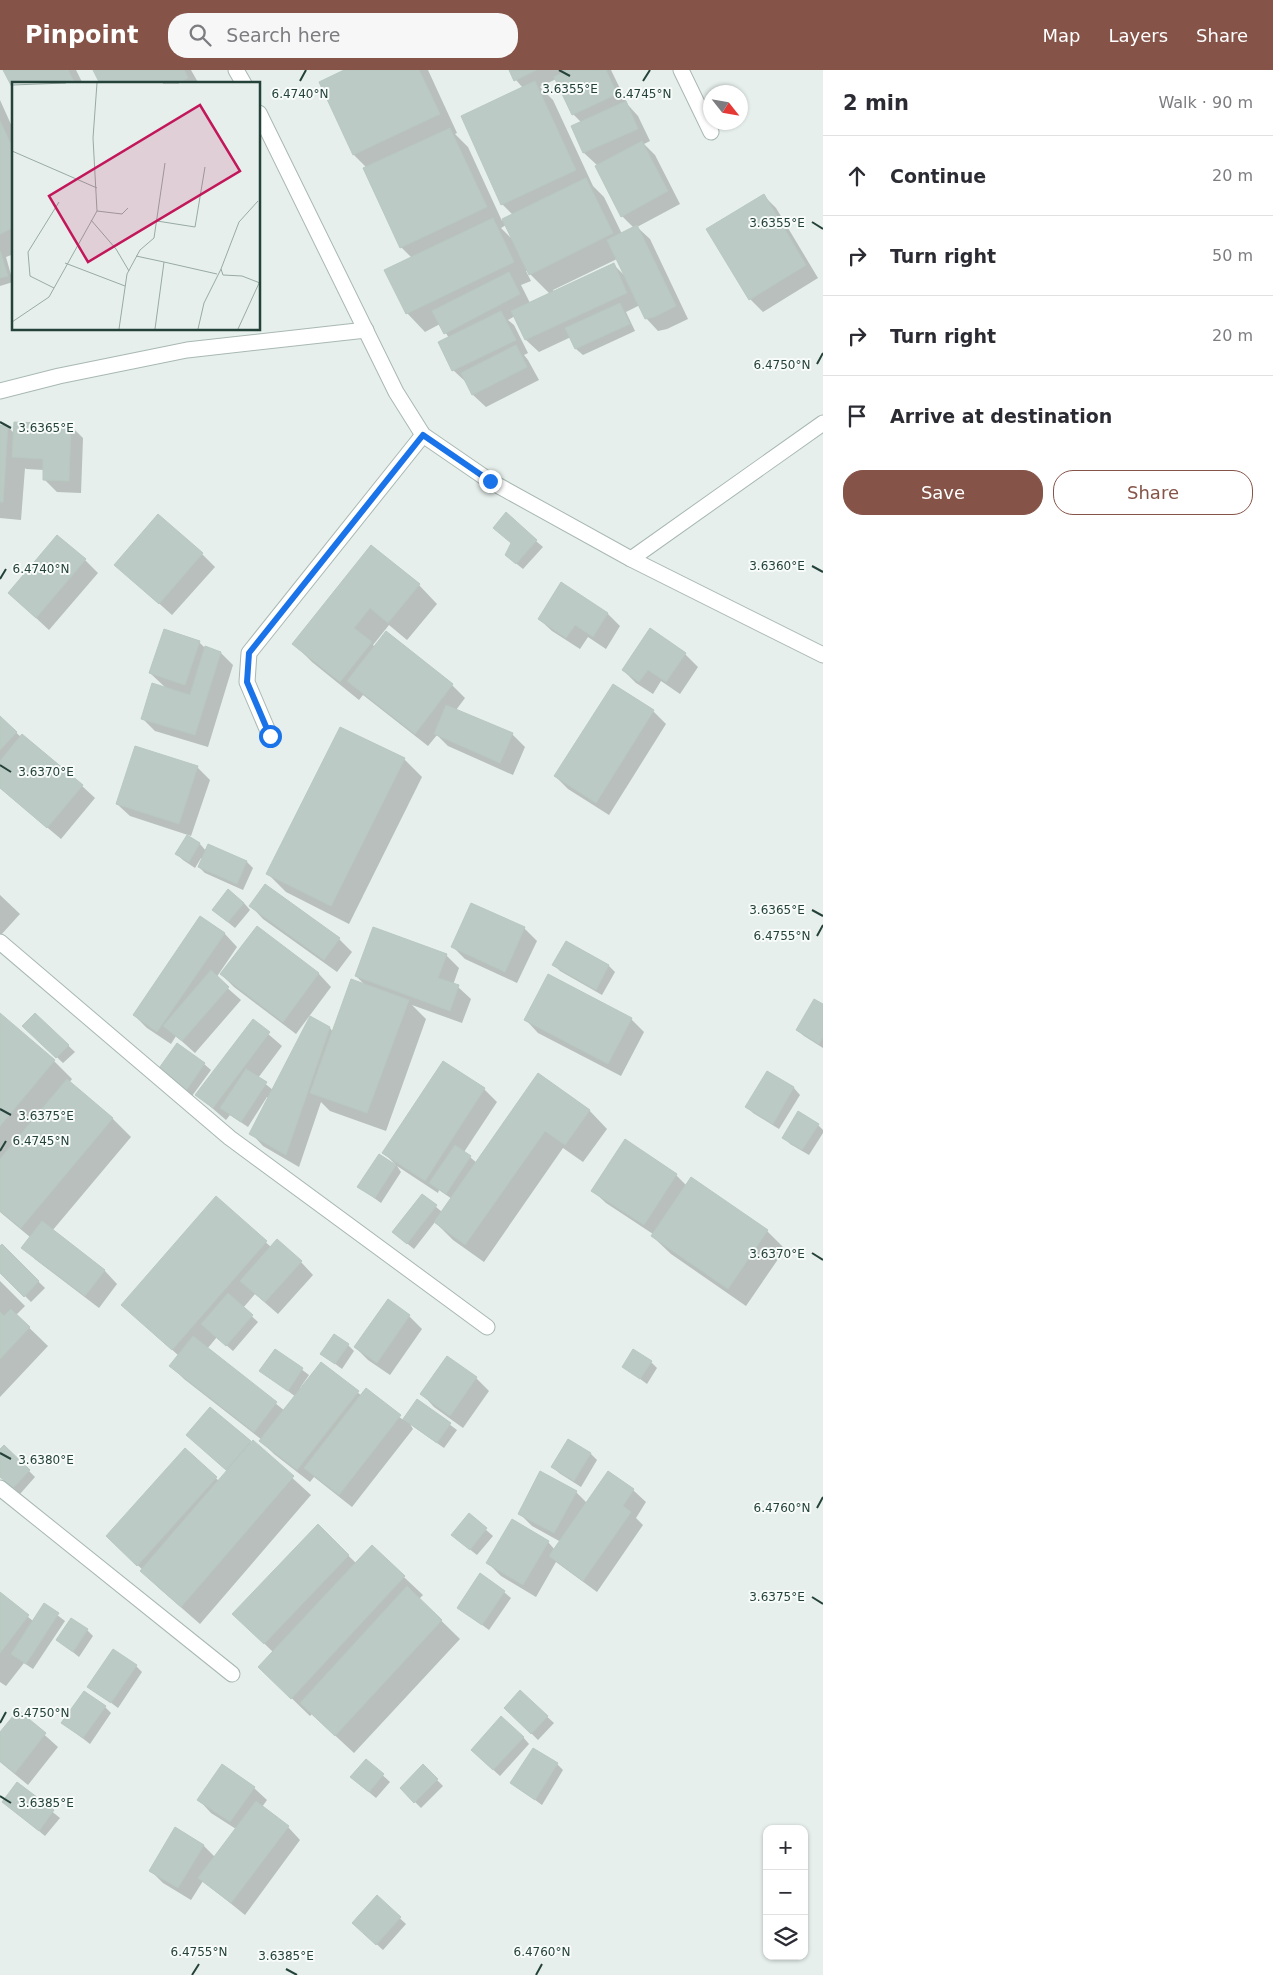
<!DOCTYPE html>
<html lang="en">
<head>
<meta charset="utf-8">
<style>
	body { margin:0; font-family:"DejaVu Sans",sans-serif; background:#f7f7f7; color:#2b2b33 }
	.controls { position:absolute; right:15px; bottom:15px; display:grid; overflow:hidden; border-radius:10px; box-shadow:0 1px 4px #0004 }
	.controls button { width:45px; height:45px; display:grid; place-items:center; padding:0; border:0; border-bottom:1px solid #e1e1e2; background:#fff; color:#2b2b33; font:25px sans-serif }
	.compass { position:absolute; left:703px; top:15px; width:45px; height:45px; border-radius:50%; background:#fff; box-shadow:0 1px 4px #0004; rotate:121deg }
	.stop { position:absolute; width:15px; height:15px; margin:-11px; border:4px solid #1a73e8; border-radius:50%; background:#fff }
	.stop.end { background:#1a73e8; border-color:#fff; box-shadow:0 1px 5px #0008 }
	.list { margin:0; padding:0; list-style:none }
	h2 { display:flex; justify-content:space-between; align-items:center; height:65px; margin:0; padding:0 20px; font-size:21px }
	h2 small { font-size:16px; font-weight:400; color:#7c7c81 }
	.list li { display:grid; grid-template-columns:32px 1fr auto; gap:15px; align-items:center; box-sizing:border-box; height:80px; padding:0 20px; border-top:1px solid #e1e1e2 }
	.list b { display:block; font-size:19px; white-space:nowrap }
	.list em { font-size:16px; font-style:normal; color:#7c7c81 }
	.actions { display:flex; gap:10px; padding:15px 20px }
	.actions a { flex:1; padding:11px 0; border:1px solid #855347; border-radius:20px; text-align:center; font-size:18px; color:#855347 }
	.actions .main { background:#855347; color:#fff }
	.icon { flex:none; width:28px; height:28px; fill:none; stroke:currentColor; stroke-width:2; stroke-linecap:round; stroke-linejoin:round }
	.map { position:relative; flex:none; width:823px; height:1905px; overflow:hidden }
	header { display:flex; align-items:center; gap:30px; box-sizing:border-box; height:70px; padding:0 25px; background:#855347; color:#fff }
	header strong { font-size:24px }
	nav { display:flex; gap:28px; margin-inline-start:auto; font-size:18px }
	.search { width:350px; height:45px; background:#f7f7f7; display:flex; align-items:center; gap:12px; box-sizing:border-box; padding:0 18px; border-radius:20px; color:#7c7c81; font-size:19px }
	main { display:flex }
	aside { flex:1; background:#fff }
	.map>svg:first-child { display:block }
	.shadow { fill:#0003; fill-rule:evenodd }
	.building { fill:#bbcac4; stroke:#b8c9c2 }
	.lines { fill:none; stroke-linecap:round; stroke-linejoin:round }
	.minor-casing { stroke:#a8b8b2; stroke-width:17 }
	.minor { stroke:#fff; stroke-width:15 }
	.route { stroke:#1a73e8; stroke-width:6 }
	.ticks { fill:none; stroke:#24423a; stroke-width:2 }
	.inset-road { fill:none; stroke:#98aaa4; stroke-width:1 }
	.view { fill:#c2185b; fill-opacity:0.15; stroke:#c2185b; stroke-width:2.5 }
	.inset-edge { fill:none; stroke:#24423a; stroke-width:2.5 }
	.ticks-label { font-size:12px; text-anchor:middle; fill:#24423a; stroke:#f7fbf9; stroke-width:4; stroke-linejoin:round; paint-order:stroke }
</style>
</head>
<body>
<header>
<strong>Pinpoint</strong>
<div class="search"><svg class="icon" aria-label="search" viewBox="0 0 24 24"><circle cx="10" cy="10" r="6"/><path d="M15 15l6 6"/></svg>Search here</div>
<nav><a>Map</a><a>Layers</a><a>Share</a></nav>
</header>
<main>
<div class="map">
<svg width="823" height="1905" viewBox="0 0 823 1905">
	<rect width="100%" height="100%" fill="#e6efeb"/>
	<g class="shadow">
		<polygon points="5,0 76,0 83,14 14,14"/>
		<polygon points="94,0 191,0 199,14 101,14"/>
		<path d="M347 0H428L457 63 455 64 468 77 502 151 513 145 502 134 523 18 516 10 510 0H611L628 35 638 46 650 71 644 74 655 85 680 134 637 157 650 169 688 249 667 259 658 261 646 248 640 235 626 242 635 261 583 285 576 279 571 267 539 282 526 270 515 246 508 250 514 255 528 283 524 285 528 290 539 310 486 337 473 325 467 313 453 300 449 268 440 254 425 262 407 243 412 188 401 177 367 98 354 85 321 12ZM556 9 573 44 582 53 573 57 584 83 598 96 622 146 634 158 622 164 604 127 593 116 553 30 540 17ZM506 155 513 170 501 158ZM617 189 625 206 614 195 554 222 553 220ZM526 201H527L550 224 530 233 521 215 531 211Z"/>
		<polygon points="0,30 14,61 14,184 6,187 13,212 0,216"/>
		<polygon points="763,125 776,138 818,208 763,242 750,229"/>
		<polygon points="71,356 83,368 81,423 57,422 44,409 44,400 26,399 25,398 21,450 0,448 0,357 8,357 15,364"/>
		<polygon points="536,471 543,477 523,499 513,491 512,473"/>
		<polygon points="371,477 419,515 437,534 407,570 389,555 373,575 375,577 386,563 452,615 465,628 456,640 512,664 525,677 513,705 448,676 437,665 428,676 363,625 359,630 312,592 294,574"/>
		<polygon points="202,484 215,497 172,545 116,495"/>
		<polygon points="85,490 98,503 49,560 9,523"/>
		<polygon points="607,543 620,556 606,579 588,567 580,579 552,561 539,549"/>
		<polygon points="651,560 685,584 698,597 680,624 661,611 653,624 636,613 623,600"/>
		<polygon points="199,572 204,577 221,583 233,595 208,677 155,661 142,648 167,619 150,603"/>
		<polygon points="653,641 666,654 609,745 568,719 555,706"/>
		<polygon points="0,648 21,667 82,716 95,728 61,769 0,718"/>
		<polygon points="404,689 422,707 349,854 286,822 268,804"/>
		<polygon points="197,697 210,710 191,766 130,746 117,734"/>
		<polygon points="187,767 200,774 206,781 209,775 247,792 253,798 243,820 205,803 199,797 203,789 201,788 195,798 183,790 177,784"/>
		<polygon points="0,825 20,844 0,866"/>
		<polygon points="244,833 250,840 235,858 213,840"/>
		<polygon points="251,836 339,869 352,882 337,902 263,849"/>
		<polygon points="200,847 225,864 237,877 216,908 241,930 195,983 176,966 171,974 147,958 134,945"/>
		<polygon points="257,857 319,904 331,917 296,964 234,917 221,904"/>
		<polygon points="524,858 537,871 517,913 465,889 452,876"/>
		<polygon points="567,872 609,896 615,902 602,925 560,901 554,895"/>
		<polygon points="446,885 459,898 453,915 458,917 471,929 462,953 412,935 426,949 386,1061 330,1041 321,1032 299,1097 263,1076 251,1063 269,1028 267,1027 248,1057 230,1045 226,1050 197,1025 253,951 282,976 258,1008 273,1020 330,958 333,962 366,916 356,906"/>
		<polygon points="823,936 823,978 804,966 797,960"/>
		<polygon points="35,944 75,982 63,993 24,956"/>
		<polygon points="0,945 54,991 72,1009 69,1013 113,1049 131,1067 52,1161 105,1201 117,1214 99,1238 36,1190 23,1177 30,1167 0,1142"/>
		<polygon points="631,949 644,962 621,1006 538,963 526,950"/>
		<polygon points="443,993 484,1019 497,1032 464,1082 477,1093 539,1005 589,1040 607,1059 583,1092 563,1078 484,1192 453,1170 435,1152 414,1179 393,1162 422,1125 442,1142 452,1129 439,1120 438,1123 397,1096 401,1102 381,1133 359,1117 396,1095 384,1083"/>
		<polygon points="204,994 211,1000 192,1026 165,1007"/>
		<polygon points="768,1003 794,1018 800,1025 779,1059 753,1043 747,1037"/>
		<polygon points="818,1055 823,1060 823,1063 809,1085 790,1074 784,1067"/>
		<polygon points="676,1105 687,1116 767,1161 785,1179 746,1236 671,1184 652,1166 653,1164 606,1133 593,1121"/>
		<polygon points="216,1128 271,1177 301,1192 313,1205 278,1244 255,1224 243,1238 258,1252 233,1281 217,1267 207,1279 285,1341 296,1327 261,1301 276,1280 309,1305 300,1318 302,1319 322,1294 362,1326 404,1350 417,1330 457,1360 444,1378 410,1354 413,1359 352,1437 314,1407 310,1412 274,1384 261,1371 262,1370 184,1309 171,1296 179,1286 123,1235"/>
		<polygon points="2,1176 45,1218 31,1232 0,1201 0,1178"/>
		<polygon points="0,1211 25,1236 16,1245 48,1276 0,1327"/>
		<polygon points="388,1231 409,1246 422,1259 390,1305 368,1290 355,1277"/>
		<polygon points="348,1275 354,1281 342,1299 322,1284"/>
		<polygon points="448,1288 476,1308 489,1321 463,1358 434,1337 422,1324"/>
		<polygon points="651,1292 657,1298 647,1314 624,1297"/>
		<polygon points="210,1339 252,1374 253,1372 311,1425 200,1554 160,1519 142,1501 143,1500 120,1479 185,1380 219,1411 228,1402 188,1365"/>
		<polygon points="569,1370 591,1384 597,1390 581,1417 559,1403 553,1397"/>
		<polygon points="4,1376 35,1407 20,1424 0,1405 0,1381"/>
		<polygon points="633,1420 646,1432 636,1448 643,1455 597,1522 556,1492 536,1527 501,1506 488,1493 548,1472 555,1480 561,1472 532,1456 519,1443 576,1422 587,1433"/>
		<polygon points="469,1445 493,1466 477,1485 459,1471"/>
		<polygon points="318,1456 357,1494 372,1477 423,1525 419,1529 460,1569 354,1683 312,1644 310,1646 278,1615 273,1582 234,1544"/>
		<polygon points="504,1522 511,1528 489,1560 459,1538"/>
		<polygon points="0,1524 33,1551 44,1535 65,1551 33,1599 24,1593 6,1616 0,1612"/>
		<polygon points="87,1560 93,1566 79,1587 58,1570"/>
		<polygon points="136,1596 142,1602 118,1638 89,1616"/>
		<polygon points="520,1622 554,1653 538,1670 506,1638"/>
		<polygon points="105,1637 111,1643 90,1674 63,1653"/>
		<polygon points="18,1641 58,1677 28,1715 0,1692 0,1664"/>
		<polygon points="523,1667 529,1674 500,1706 478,1686"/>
		<polygon points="533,1679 557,1694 563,1700 542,1735 512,1713"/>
		<polygon points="366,1690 390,1712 376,1728 358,1713"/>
		<polygon points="423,1696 443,1716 421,1738 401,1718"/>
		<polygon points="18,1714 60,1748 45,1766 4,1732"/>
		<polygon points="254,1718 267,1730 262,1737 288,1757 300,1770 245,1845 203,1811 191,1830 163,1813 150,1800 175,1759 204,1776 215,1787 236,1759 211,1743 199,1730"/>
		<polygon points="377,1827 406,1854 383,1880 360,1859"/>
	</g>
	<g class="building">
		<polygon points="3,0 68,0 75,14 14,14 14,21"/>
		<polygon points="93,0 184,0 188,8 177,14 100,14"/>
		<polygon points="344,0 419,0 440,44 353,85 319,12"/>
		<polygon points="509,0 536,0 514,11"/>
		<polygon points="568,0 606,0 617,24 572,45 554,7"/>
		<polygon points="535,11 576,100 501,135 461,46"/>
		<polygon points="626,31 638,59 583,83 571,56"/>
		<polygon points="0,51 14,81 14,157 0,164"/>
		<polygon points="450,58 487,137 400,178 363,98"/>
		<polygon points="642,71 668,121 621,147 595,96"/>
		<polygon points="586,108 613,163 529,205 502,149"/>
		<polygon points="764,124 806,195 749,230 706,159"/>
		<polygon points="493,148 514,192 406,244 384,200"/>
		<polygon points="637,155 676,236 654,247 645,249 607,170"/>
		<polygon points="0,181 8,206 0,208"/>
		<polygon points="614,193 627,223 525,270 511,241"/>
		<polygon points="509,202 520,224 444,264 432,241"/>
		<polygon points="620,233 630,254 575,279 565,258"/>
		<polygon points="501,241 516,270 452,301 438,272"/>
		<polygon points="516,275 527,297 472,325 461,303"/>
		<polygon points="14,352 71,354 69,411 43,410 43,389 12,387"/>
		<polygon points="0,355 8,356 3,432 0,432"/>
		<polygon points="506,442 537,470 516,494 505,485 511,473 493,458"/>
		<polygon points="158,444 203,483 159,534 114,495"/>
		<polygon points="57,465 86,489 36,548 8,523"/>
		<polygon points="371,475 420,514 388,553 370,538 354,558 372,572 340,612 292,574"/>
		<polygon points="561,512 608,543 593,567 575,555 566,568 538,549"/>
		<polygon points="650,558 686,583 666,612 648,600 639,612 622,600"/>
		<polygon points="164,559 200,571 185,615 149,603"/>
		<polygon points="386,561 453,614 415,664 347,611"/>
		<polygon points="205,576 221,582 195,665 141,649 152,613 190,625"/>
		<polygon points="613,614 654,640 596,733 554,706"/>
		<polygon points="446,635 513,663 500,693 434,664"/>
		<polygon points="0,646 17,662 0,680"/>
		<polygon points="340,657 405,688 331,836 266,804"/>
		<polygon points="22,664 83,715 47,758 0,718 0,691"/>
		<polygon points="135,676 198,696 179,754 116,734"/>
		<polygon points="187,765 200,773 189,792 175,784"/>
		<polygon points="208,774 247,791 237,814 198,797"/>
		<polygon points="265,814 340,868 324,890 249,836"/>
		<polygon points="228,819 244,833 228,852 212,840"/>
		<polygon points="471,833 525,857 505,902 451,877"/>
		<polygon points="200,846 225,863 157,962 133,945"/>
		<polygon points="257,856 319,903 283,952 220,904"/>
		<polygon points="373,857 447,884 438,908 459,915 450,941 355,906"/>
		<polygon points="566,871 609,895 596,920 552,895"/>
		<polygon points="211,900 229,917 182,971 163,956"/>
		<polygon points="548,904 632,948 608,994 524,950"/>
		<polygon points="351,909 409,930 367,1043 310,1023"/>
		<polygon points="814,929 823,934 823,967 819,974 796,960"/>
		<polygon points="0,943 55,990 0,1056"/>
		<polygon points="35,943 69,975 56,988 22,956"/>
		<polygon points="310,946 330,957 286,1085 249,1064"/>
		<polygon points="253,949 270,962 213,1038 195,1025"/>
		<polygon points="177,973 205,993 186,1021 157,1001"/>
		<polygon points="443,991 485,1018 425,1111 382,1083"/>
		<polygon points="246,999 267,1012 241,1052 220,1038"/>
		<polygon points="767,1001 794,1017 773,1054 745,1037"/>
		<polygon points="538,1003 590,1040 565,1075 545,1061 465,1175 434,1152"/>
		<polygon points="67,1009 113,1048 21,1158 0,1141 0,1089"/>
		<polygon points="798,1041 819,1054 802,1080 782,1068"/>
		<polygon points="625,1069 677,1104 644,1155 591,1121"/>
		<polygon points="455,1075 471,1086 446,1124 429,1113"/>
		<polygon points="379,1084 396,1095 375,1128 357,1117"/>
		<polygon points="691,1107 768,1160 728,1219 651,1166"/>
		<polygon points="422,1124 437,1135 407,1174 392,1162"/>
		<polygon points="216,1126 267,1171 172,1280 121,1235"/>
		<polygon points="42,1151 105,1200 85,1226 21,1178"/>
		<polygon points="277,1169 302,1191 265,1232 240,1211"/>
		<polygon points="2,1174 39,1211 24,1227 0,1203 0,1176"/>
		<polygon points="228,1223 253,1245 226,1276 201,1254"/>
		<polygon points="388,1229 410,1245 377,1293 354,1277"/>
		<polygon points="11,1239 30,1257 0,1289 0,1242 4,1246"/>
		<polygon points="334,1264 349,1274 335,1294 320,1284"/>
		<polygon points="193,1266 277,1332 254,1362 169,1296"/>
		<polygon points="275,1279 303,1298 288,1321 259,1301"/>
		<polygon points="633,1279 652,1291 640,1309 622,1297"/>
		<polygon points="447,1286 477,1307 450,1346 420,1324"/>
		<polygon points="321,1292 359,1321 297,1400 259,1371"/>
		<polygon points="366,1318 401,1345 339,1425 304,1398"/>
		<polygon points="417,1329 451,1353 437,1373 403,1349"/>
		<polygon points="210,1337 251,1371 226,1400 186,1365"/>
		<polygon points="568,1369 591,1383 574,1411 551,1397"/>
		<polygon points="253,1370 294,1406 181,1537 140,1501"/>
		<polygon points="4,1375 30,1400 13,1418 0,1407 0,1379"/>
		<polygon points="185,1378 217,1407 137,1496 106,1466"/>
		<polygon points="540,1401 577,1421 554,1463 518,1444"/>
		<polygon points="608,1401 634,1419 623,1436 631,1442 583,1511 549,1486"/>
		<polygon points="469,1443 487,1458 470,1480 451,1465"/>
		<polygon points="512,1449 549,1471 523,1515 486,1493"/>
		<polygon points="318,1454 349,1485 264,1574 232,1544"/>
		<polygon points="372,1475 405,1506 291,1629 258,1597"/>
		<polygon points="480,1503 505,1521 482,1555 457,1538"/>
		<polygon points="407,1516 442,1550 335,1666 300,1633"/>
		<polygon points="0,1522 29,1545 0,1583"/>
		<polygon points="44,1533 59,1543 26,1594 11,1584"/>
		<polygon points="71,1548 88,1559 73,1582 56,1570"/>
		<polygon points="113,1579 137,1595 111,1633 87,1617"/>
		<polygon points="520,1620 548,1646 531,1664 504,1638"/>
		<polygon points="84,1621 106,1636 83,1668 61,1653"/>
		<polygon points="18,1640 46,1663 15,1703 0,1691 0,1662"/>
		<polygon points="501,1646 524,1667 493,1700 471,1680"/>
		<polygon points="533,1678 558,1693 535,1730 510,1713"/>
		<polygon points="366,1689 384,1704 369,1722 350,1707"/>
		<polygon points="222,1694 255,1717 230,1752 197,1730"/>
		<polygon points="423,1694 438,1709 414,1733 400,1718"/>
		<polygon points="17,1712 54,1740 39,1761 2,1732"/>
		<polygon points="256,1731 289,1756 231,1833 198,1808"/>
		<polygon points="175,1757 204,1775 178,1818 149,1801"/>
		<polygon points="377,1825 401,1847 376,1875 352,1853"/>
	</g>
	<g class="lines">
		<g class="minor-casing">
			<g id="minor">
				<polyline points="236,0 244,14"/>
				<polyline points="681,0 711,62"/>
				<polyline points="259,43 396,322 423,365 490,411 631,489 823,585"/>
				<polyline points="0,321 59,306 187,280 366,260"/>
				<polyline points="631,489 823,353"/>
				<polyline points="270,666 247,612 249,583 423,365"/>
				<polyline points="0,872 230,1068 487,1257"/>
				<polyline points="0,1418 232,1604"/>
			</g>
		</g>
		<use href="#minor" class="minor"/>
	</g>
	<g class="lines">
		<polyline class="route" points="270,666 247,612 249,583 423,365 490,411"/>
	</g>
	<path class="ticks" d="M559 0 570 6M300 11 306 0M643 11 650 0M812 152 823 159M817 294 823 283M0 352 11 358M812 496 823 502M0 509 6 499M0 695 11 702M812 840 823 846M817 866 823 855M0 1039 11 1045M0 1081 6 1071M812 1183 823 1190M0 1383 11 1389M817 1438 823 1427M812 1527 823 1534M0 1653 6 1642M0 1726 11 1733M286 1899 297 1905M192 1905 199 1894M536 1905 542 1894"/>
	<g transform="translate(12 12)">
		<rect width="248" height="248" fill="#e6efeb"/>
		<path class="inset-road" d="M151 1H167M0 3 54 1M0 69 85 106M246 119 227 140 209 187 211 193 230 194 248 201M85 129 110 132 116 126M79 138 104 167 117 189M145 139 183 145 193 85M124 174 152 180 143 247M152 180 205 192M53 181 113 204M42 206 18 194 16 170 47 120M0 240 37 215 85 129 81 56 85 1M107 247 115 192 128 168 142 156 153 81M186 247 192 221 209 187M226 247 248 199"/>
		<path class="view" d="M188 23 228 89 76 180 37 114Z"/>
		<rect width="248" height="248" class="inset-edge"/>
	</g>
	<g class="ticks-label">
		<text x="570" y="23">3.6355°E</text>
		<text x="643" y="28">6.4745°N</text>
		<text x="300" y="28">6.4740°N</text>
		<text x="777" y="157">3.6355°E</text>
		<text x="782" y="299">6.4750°N</text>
		<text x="46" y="362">3.6365°E</text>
		<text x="777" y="500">3.6360°E</text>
		<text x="41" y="503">6.4740°N</text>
		<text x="46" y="706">3.6370°E</text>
		<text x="777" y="844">3.6365°E</text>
		<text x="782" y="870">6.4755°N</text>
		<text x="46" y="1050">3.6375°E</text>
		<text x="41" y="1075">6.4745°N</text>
		<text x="777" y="1188">3.6370°E</text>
		<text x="46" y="1394">3.6380°E</text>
		<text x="782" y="1442">6.4760°N</text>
		<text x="777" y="1531">3.6375°E</text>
		<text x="41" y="1647">6.4750°N</text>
		<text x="46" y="1737">3.6385°E</text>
		<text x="199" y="1886">6.4755°N</text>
		<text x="542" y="1886">6.4760°N</text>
		<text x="286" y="1890">3.6385°E</text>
	</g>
</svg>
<div class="controls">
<button>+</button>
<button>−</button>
<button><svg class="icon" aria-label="layers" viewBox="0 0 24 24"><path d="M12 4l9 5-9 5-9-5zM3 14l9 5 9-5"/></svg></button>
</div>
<svg class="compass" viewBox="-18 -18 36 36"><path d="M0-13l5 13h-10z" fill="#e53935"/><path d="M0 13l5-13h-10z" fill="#7c7c81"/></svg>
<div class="stop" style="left:270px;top:666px"></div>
<div class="stop end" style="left:490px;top:411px"></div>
</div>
<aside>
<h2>2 min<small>Walk · 90 m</small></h2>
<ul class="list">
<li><svg class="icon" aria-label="ahead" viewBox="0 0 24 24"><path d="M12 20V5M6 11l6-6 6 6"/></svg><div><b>Continue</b></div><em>20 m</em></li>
<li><svg class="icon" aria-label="right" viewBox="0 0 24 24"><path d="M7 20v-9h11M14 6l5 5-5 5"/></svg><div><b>Turn right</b></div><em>50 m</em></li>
<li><svg class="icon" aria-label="right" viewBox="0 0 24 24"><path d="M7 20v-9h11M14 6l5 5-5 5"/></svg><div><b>Turn right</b></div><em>20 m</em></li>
<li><svg class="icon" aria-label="arrive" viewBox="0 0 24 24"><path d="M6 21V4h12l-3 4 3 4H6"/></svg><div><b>Arrive at destination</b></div></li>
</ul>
<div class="actions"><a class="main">Save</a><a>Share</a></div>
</aside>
</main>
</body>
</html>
